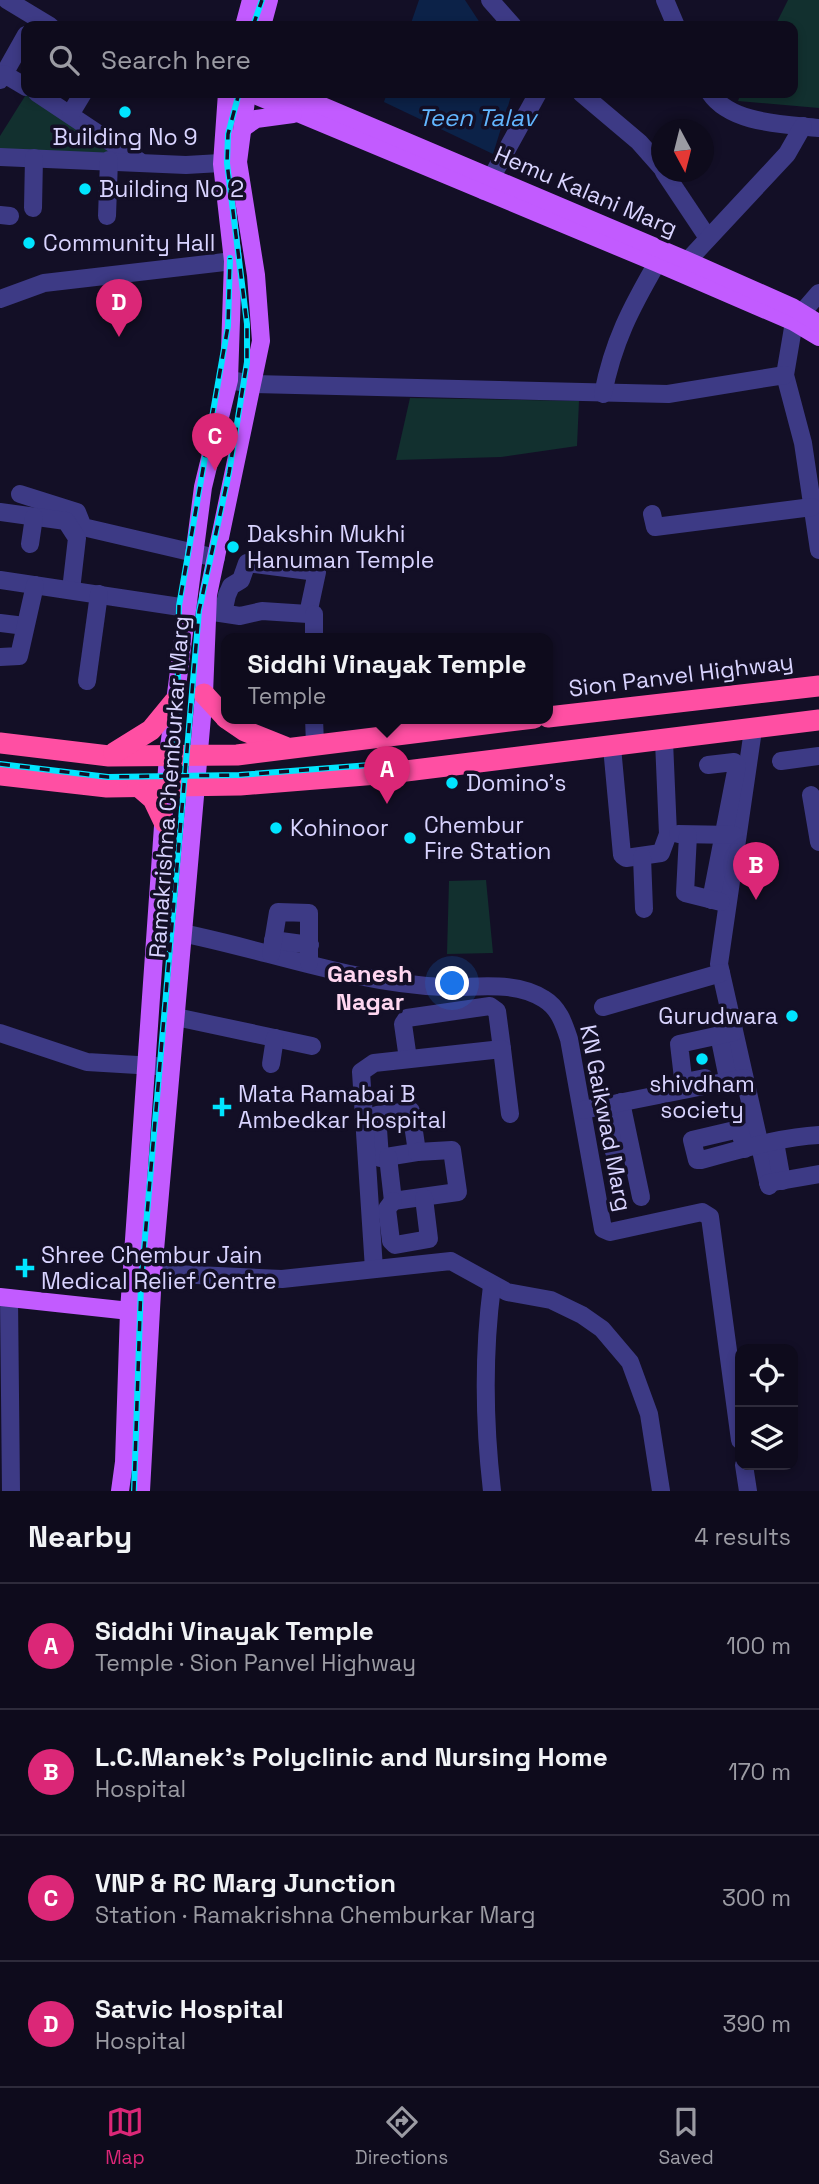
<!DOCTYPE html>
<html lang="en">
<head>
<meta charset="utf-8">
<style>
	body { margin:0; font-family:"Space Grotesk",sans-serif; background:#1c1929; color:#f1f3f6 }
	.controls { position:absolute; right:21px; bottom:21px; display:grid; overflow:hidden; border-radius:14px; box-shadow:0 4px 10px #0003 }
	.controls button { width:63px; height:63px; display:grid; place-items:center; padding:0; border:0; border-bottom:2px solid #2e2b3b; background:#0e0b1c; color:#f1f3f6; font:35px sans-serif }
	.compass { position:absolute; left:651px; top:119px; width:63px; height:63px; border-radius:50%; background:#0e0b1c; box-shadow:0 4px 10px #0003; rotate:173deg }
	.you { position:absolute; left:453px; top:984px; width:24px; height:24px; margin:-18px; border:5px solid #fff; border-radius:50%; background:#1a73e8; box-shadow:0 0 0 10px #1a73e833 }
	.badge { display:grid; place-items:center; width:46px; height:46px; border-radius:50%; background:#db2777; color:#fff; font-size:23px; font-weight:700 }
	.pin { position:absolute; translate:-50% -58px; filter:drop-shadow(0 2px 4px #0008) }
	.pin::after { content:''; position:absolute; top:37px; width:24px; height:21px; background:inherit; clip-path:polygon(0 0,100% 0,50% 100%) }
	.popup { position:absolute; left:221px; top:633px; width:332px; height:91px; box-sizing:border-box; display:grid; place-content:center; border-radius:14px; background:#0e0b1c; filter:drop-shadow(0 2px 5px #0005); font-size:23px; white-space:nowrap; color:#9b9ba3 }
	.popup b { font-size:26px; color:#f1f3f6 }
	.popup::after { content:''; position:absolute; left:50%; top:100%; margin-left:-14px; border:14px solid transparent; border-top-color:#0e0b1c }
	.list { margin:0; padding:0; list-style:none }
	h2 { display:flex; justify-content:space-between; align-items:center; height:91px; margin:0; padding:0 28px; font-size:30px }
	h2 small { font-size:23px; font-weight:400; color:#9b9ba3 }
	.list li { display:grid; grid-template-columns:46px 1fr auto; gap:21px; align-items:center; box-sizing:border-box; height:126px; padding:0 28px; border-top:2px solid #2e2b3b }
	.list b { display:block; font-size:26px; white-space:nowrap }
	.list p { margin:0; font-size:23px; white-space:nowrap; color:#9b9ba3 }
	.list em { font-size:23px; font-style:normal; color:#9b9ba3 }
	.icon { flex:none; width:38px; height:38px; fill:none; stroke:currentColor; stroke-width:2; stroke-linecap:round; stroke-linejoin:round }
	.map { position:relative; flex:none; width:819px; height:1491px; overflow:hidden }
	.search { position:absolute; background:#0e0b1c; box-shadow:0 4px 10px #0003; left:21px; right:21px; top:21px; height:77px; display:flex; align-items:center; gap:18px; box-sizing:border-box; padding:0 24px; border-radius:14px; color:#9b9ba3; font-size:26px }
	.sheet { height:595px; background:#0e0b1c }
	nav { display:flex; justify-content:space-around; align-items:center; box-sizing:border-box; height:98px; border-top:2px solid #2e2b3b; background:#0e0b1c; font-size:19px; color:#9b9ba3 }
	nav a { display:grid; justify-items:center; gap:4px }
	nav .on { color:#db2777 }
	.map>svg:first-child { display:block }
	.green { fill:#12302f }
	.water { fill:#0c2248 }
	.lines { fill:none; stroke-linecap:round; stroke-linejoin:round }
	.minor { stroke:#3d3a85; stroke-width:18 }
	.major { stroke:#c25bff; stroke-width:18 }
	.highway { stroke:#ff4fa3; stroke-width:21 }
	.rail-casing { stroke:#00e5ff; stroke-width:6 }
	.rail { stroke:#130f26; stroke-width:3.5; stroke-dasharray:10; stroke-linecap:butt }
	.poi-dot { fill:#00e5ff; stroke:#130f26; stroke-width:2.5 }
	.labels { text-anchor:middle; stroke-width:7; stroke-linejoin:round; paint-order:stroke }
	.poi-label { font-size:23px; fill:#d9d4ff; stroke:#130f26; text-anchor:start }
	.street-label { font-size:23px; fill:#d9d4ff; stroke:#130f26 }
	.water-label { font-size:24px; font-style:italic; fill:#62b6ff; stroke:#130f26 }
	.neighbourhood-label { font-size:24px; font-weight:bold; fill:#ffd6f0; stroke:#130f26 }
</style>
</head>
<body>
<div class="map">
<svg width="819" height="1491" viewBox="0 0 819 1491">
	<rect width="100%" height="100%" fill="#130f26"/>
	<g class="green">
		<polygon points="788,0 819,0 819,108 738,101 741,93 793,93 793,26 775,26"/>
		<polygon points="27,93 140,155 0,151 0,136"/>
		<polygon points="410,398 579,401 577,446 501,457 396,460"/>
		<polygon points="486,880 493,953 447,954 449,881"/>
	</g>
	<g class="water">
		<polygon points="419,0 465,0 482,26 410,26"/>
		<polygon points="387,93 512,93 493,154 384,102"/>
	</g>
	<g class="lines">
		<g class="minor">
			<polyline points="7,0 50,26"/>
			<polyline points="490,0 513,26"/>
			<polyline points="665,0 676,26"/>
			<polyline points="4,74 26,35"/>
			<polyline points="0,80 4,74 26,87"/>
			<polyline points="37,93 139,161"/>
			<polyline points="581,93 639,142 662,168"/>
			<path d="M710 93C731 124 784 124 819 128"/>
			<polyline points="71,113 83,93"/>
			<polyline points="0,157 186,165 238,162"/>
			<polyline points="664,172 708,238"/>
			<polyline points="484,191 538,93"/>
			<polyline points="33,208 34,158"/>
			<polyline points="0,215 10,216"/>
			<polyline points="107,216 109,160"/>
			<polyline points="678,271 787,154 803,126"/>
			<polyline points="819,293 794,322 785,375 803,443 819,550"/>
			<polyline points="0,299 44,283 233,261"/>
			<polyline points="229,380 253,384 668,394 785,375"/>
			<path d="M603 394C613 342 631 308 657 263"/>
			<polyline points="20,494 77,512 83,527 216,558"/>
			<polyline points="0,512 66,521 77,538 71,590"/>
			<polyline points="652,514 655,527 812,507"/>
			<polyline points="30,544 34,517"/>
			<polyline points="0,580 240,616 262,611 308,614 317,572 247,563 241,580 231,586 227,595 223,613"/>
			<polyline points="314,614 314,638"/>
			<polyline points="0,623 25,626"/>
			<polyline points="0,657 19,656 35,585"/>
			<polyline points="87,681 99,594"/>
			<polyline points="314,718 315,744"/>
			<polyline points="753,730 719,964 769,1186"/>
			<polyline points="612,747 622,855 626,858 661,853 668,834 664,741"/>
			<polyline points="781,761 819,756"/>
			<polyline points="708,765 734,762 737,766 711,900"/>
			<polyline points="811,795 819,842"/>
			<polyline points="678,834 734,835"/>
			<polyline points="688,835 685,893 721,902"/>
			<polyline points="642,857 644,909"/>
			<path d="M156 928C252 944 346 983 444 987 476 988 515 980 544 999 559 1008 564 1024 569 1039L603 1229 610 1232 702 1212 710 1217 740 1440"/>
			<polyline points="273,940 310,945"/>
			<polyline points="271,954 278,912 309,913 309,963"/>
			<polyline points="603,1007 721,973"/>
			<polyline points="176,1017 312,1046"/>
			<polyline points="0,1033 87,1062 171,1067"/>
			<polyline points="719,1035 727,1074"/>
			<polyline points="408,1059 403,1024 407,1018 490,1006 497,1011 502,1049"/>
			<polyline points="271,1064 275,1038"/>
			<polyline points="705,1078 690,1081 683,1078 679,1044 734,1032"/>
			<polyline points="621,1102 641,1197"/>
			<polyline points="606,1105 614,1152"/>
			<polyline points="583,1110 744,1078"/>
			<polygon points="411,1111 417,1152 380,1158 377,1115"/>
			<polyline points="775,1142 782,1181"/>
			<path d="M745 1149 739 1129 692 1140 697 1160H701C739 1150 780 1137 819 1135"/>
			<polyline points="388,1157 393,1201 458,1192 452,1150 417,1152"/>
			<polyline points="768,1183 819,1174"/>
			<polyline points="393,1201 387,1209 391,1241 395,1245 429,1239 424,1198"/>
			<polyline points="374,1269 361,1072 374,1063 502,1049 510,1114"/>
			<polyline points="153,1273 282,1279 451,1261 507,1292 551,1300 582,1315 602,1329 630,1362 649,1414 661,1491"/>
			<polyline points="9,1298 11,1491"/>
			<polyline points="744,1465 748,1491"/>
			<path d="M492 1491C484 1422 483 1355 492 1286"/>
		</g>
		<g class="major">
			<polyline points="244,26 251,0"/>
			<polyline points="262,26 269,0"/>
			<polyline points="250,93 657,263 794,322 819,337"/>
			<polyline points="292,93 686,260 792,307 818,323"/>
			<polyline points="243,128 256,119 293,114"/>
			<polyline points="0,1297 139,1312"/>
			<polyline points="120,1491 124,1462 129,1311 168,755 203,487 229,380 233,261 222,164 227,93"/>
			<polyline points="141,1491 153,1273 204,694 208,595 261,341 256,275 238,162 247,93"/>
		</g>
		<g class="highway">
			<polyline points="204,694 226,718"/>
			<polyline points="548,717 819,686"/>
			<polyline points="226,718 245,731 285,747"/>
			<polyline points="0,743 109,756 237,755 534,718"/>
			<polyline points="114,753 151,730 174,702"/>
			<polyline points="0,775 107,787 240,785 390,773 819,720"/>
			<polyline points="138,786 153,799 164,822"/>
		</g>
		<g class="rail-casing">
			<g id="rail">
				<polyline points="253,26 262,0"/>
				<polyline points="0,764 108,777 239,775 370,765"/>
				<polyline points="176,775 179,606 228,326 230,258"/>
				<polyline points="134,1491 141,1284 199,611 229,473 247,362 247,324 227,163 228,134 239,93"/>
			</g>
		</g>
		<use href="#rail" class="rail"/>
	</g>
	<g class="poi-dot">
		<circle cx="125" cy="112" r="7"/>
		<circle cx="85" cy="189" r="7"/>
		<circle cx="29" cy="243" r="7"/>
		<circle cx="233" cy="547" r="7"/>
		<circle cx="452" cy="783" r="7"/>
		<circle cx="276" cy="828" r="7"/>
		<circle cx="410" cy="838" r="7"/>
		<circle cx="792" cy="1016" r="7"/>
		<circle cx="702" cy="1059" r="7"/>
		<path d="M218.5 1096.5h7v7h7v7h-7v7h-7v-7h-7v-7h7z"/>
		<path d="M21.5 1257.5h7v7h7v7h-7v7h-7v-7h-7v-7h7z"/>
	</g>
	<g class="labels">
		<g class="poi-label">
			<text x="125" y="145" text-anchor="middle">Building No 9</text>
			<text x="99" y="197">Building No 2</text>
			<text x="43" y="251">Community Hall</text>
			<text x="247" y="542">Dakshin Mukhi<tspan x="247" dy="26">Hanuman Temple</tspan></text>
			<text x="466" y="791">Domino's</text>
			<text x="424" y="833">Chembur<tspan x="424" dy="26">Fire Station</tspan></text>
			<text x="290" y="836">Kohinoor</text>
			<text x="778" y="1024" text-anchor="end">Gurudwara</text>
			<text x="702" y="1092" text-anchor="middle">shivdham<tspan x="702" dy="26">society</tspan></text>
			<text x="238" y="1102">Mata Ramabai B<tspan x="238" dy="26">Ambedkar Hospital</tspan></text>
			<text x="41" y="1263">Shree Chembur Jain<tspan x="41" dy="26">Medical Relief Centre</tspan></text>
		</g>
		<g class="street-label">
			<text transform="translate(586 191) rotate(23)" y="8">Hemu Kalani Marg</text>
			<text transform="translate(681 675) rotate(-7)" y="8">Sion Panvel Highway</text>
			<text transform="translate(169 787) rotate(-86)" y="8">Ramakrishna Chemburkar Marg</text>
			<text transform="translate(606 1118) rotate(79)" y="8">KN Gaikwad Marg</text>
		</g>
		<g class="water-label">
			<text x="477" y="126">Teen Talav</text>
		</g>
		<g class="neighbourhood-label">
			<text x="370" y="982">Ganesh<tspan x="370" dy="28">Nagar</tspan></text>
		</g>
	</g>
</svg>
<div class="controls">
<button><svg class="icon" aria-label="locate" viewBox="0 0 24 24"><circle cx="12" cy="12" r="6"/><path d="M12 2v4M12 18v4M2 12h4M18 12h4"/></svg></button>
<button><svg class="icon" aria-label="layers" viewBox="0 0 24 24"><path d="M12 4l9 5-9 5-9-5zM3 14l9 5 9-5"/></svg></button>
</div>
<svg class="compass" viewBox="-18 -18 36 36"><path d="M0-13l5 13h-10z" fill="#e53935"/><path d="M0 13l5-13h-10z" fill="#9b9ba3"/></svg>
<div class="you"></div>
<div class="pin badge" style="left:387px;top:804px">A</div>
<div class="popup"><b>Siddhi Vinayak Temple</b>Temple</div>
<div class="pin badge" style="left:756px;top:900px">B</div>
<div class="pin badge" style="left:215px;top:471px">C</div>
<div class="pin badge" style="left:119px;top:337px">D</div>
<div class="search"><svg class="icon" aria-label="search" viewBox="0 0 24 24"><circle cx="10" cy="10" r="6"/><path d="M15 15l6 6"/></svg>Search here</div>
</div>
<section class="sheet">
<h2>Nearby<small>4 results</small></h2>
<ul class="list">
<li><span class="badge">A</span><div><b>Siddhi Vinayak Temple</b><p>Temple · Sion Panvel Highway</p></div><em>100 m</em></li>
<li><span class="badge">B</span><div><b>L.C.Manek's Polyclinic and Nursing Home</b><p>Hospital</p></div><em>170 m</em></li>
<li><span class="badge">C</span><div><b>VNP &amp; RC Marg Junction</b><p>Station · Ramakrishna Chemburkar Marg</p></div><em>300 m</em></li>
<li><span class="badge">D</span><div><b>Satvic Hospital</b><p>Hospital</p></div><em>390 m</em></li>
</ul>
</section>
<nav>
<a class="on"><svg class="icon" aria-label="map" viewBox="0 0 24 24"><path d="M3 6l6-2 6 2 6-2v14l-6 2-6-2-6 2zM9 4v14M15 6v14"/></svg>Map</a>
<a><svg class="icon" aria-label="directions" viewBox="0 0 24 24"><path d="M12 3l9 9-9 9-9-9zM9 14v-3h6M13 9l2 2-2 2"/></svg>Directions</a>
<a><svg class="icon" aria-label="saved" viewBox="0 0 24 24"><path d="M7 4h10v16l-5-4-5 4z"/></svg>Saved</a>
</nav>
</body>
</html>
